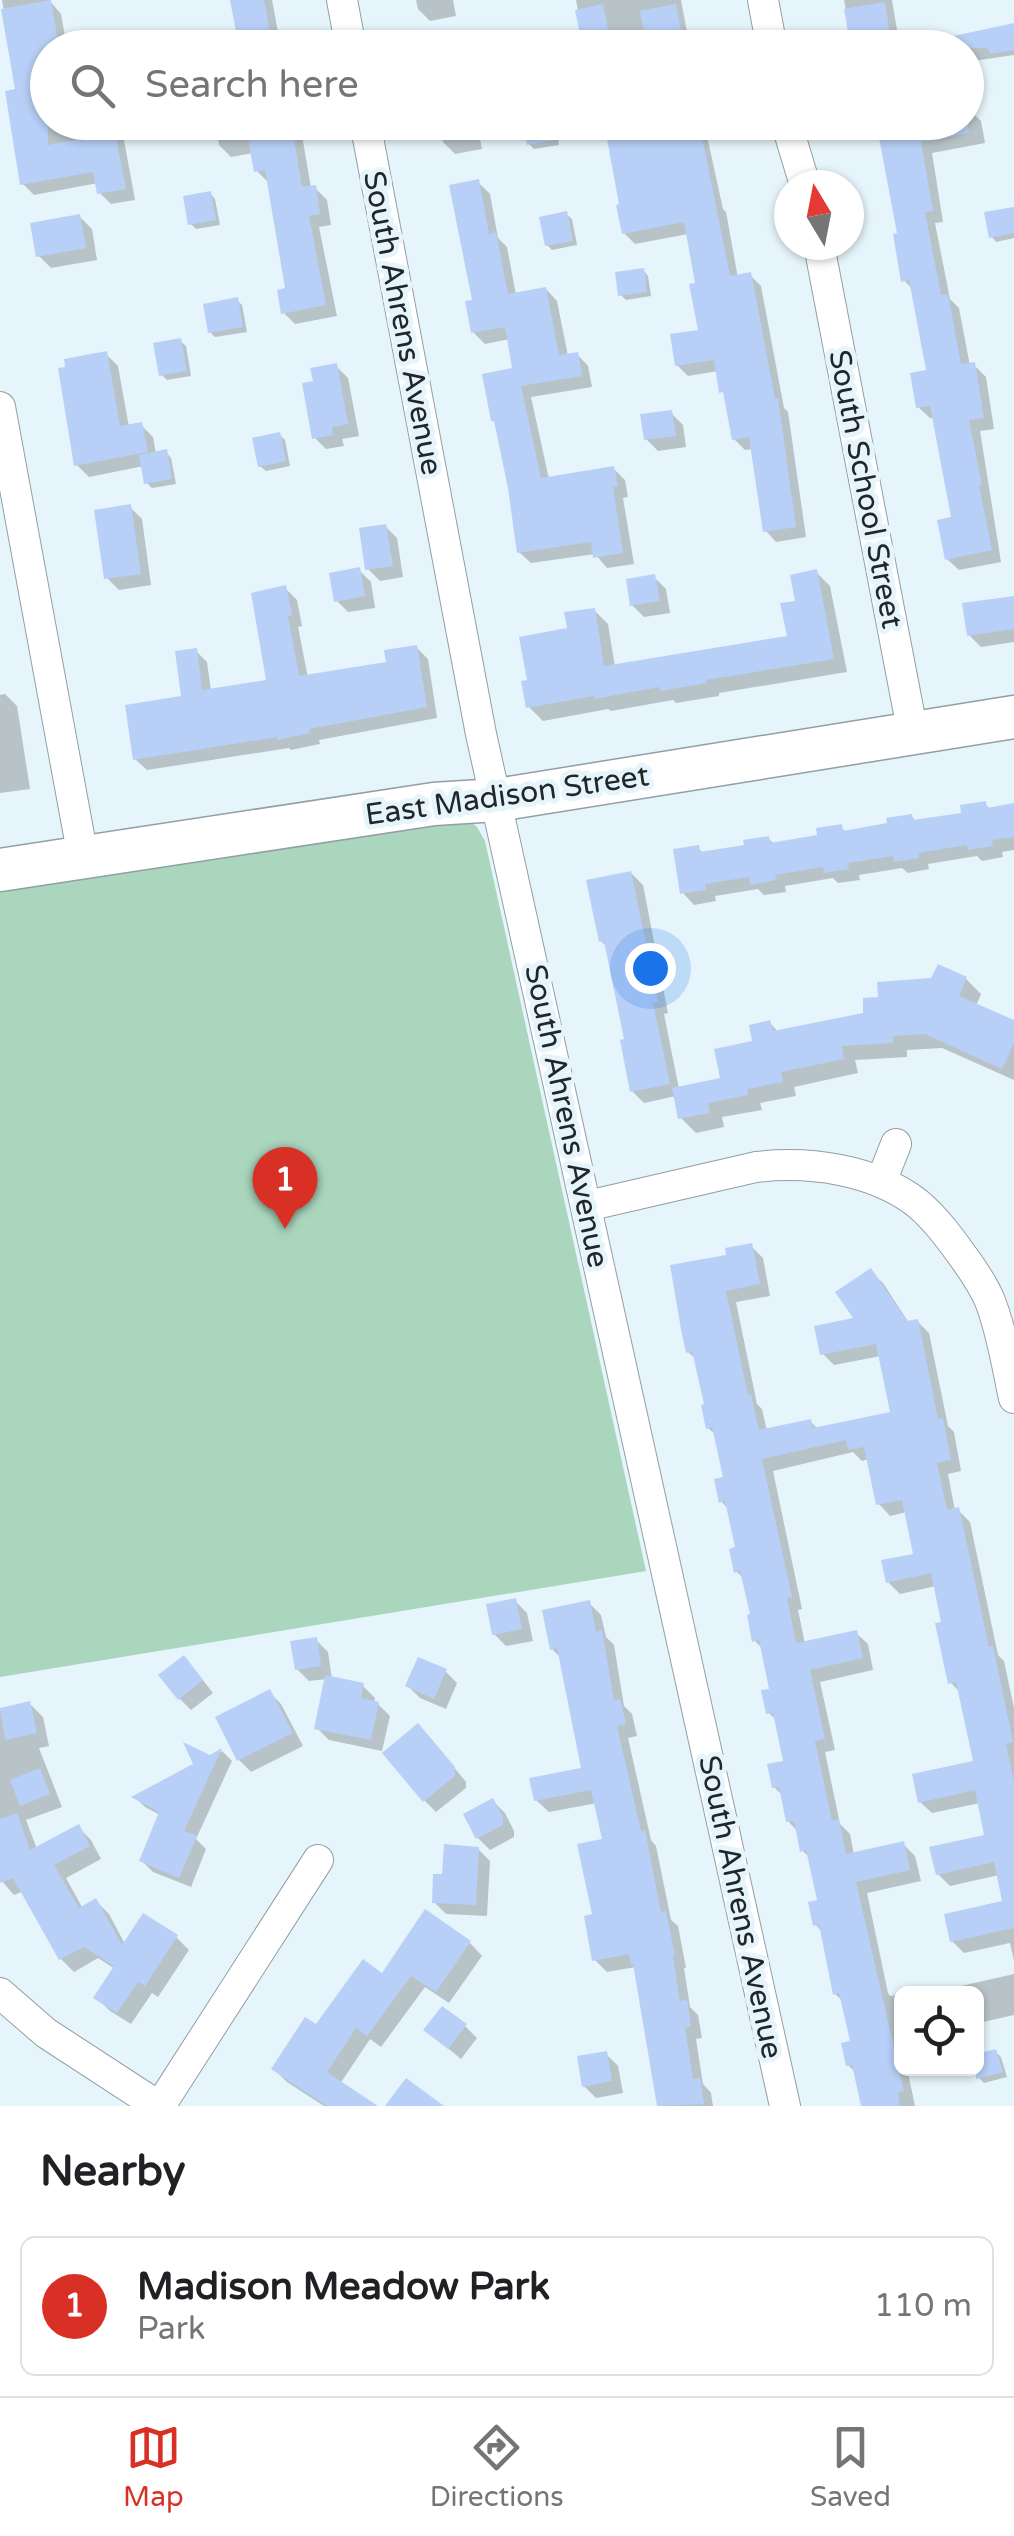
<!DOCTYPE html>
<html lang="en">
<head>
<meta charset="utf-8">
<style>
	body { margin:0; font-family:"Varela Round",sans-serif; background:#f6f6f6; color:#202124 }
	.controls { position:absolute; right:30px; bottom:30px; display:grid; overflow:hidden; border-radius:15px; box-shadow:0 2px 8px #0004 }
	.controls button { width:90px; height:90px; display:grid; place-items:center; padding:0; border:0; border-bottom:2px solid #e0e0e0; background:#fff; color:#202124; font:50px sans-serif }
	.compass { position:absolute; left:774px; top:170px; width:90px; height:90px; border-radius:50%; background:#fff; box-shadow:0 2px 8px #0004; rotate:350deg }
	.you { position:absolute; left:650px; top:968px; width:35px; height:35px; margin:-25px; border:8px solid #fff; border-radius:50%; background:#1a73e8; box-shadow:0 0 0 15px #1a73e833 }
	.badge { display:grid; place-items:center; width:65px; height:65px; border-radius:50%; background:#d93025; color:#fff; font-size:32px; font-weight:700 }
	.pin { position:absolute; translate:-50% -82px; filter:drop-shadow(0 2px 5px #0008) }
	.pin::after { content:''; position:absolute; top:52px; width:35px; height:30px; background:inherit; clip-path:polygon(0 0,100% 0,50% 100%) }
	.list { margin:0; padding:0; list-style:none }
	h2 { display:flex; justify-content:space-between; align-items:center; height:130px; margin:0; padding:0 40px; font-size:42px }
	h2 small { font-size:32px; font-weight:400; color:#757577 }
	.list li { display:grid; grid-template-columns:65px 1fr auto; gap:30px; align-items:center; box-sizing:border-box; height:140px; margin:0 20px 20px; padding:0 20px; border:2px solid #e0e0e0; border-radius:15px }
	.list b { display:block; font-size:38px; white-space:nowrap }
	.list p { margin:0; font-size:32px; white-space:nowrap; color:#757577 }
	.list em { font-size:32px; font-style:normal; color:#757577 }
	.icon { flex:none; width:55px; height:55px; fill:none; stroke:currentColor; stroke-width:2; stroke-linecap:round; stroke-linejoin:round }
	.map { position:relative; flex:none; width:1014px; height:2106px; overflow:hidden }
	.search { position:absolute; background:#fff; box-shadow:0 2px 8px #0004; left:30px; right:30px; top:30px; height:110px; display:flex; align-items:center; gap:25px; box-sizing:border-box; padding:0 35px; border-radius:55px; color:#757577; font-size:38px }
	.sheet { height:290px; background:#fff }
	nav { display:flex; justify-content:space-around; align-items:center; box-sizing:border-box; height:140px; border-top:2px solid #e0e0e0; background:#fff; font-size:28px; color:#757577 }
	nav a { display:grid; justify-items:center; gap:5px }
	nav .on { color:#d93025 }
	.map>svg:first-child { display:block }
	.green { fill:#aad6be }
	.shadow { fill:#0003 }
	.building { fill:#b8d0f7 }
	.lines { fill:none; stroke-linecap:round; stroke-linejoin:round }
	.street-casing { stroke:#929fa5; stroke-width:32 }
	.secondary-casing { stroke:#929fa5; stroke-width:45 }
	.street { stroke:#fff; stroke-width:30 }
	.secondary { stroke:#fff; stroke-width:42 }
	.labels { text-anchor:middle; stroke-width:10; stroke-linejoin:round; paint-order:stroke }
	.street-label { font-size:30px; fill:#212629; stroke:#e6f4fb }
</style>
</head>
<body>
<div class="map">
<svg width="1014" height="2106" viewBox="0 0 1014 2106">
	<rect width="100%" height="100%" fill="#e6f4fb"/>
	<polygon class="green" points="467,819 477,827 485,841 646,1571 0,1677 0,887"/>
	<g class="shadow">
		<polygon points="2,0 49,0 61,14 67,48 48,48 48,122 135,122 138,137 124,140 135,200 111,204 100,193 98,183 34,195 23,184 18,91"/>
		<polygon points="233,0 272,0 281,48 241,48"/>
		<polygon points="416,0 453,0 456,16 430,21 418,9"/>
		<polygon points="576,0 681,0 690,48 585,48"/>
		<polygon points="844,0 892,0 900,48 855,48 852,43"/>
		<polygon points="1014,28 1014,55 966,62 966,48 937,48 935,39"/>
		<polygon points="969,109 981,121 985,143 932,153 943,222 935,223 950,299 959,308 970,366 974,365 986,377 994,429 980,431 1001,562 959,570 947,559 954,519 935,418 930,418 918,407 929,372 913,290 904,280 900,235 880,134 872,122 966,122 966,110"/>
		<polygon points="216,122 300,123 311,188 315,188 327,200 331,225 319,227 337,316 295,324 284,313 288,290 269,183 257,171 253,153 231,157 219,145"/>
		<polygon points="439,122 477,122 482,149 455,154 443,142"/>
		<polygon points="555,122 559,145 534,149 529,144"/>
		<polygon points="607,122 704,122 723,209 726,212 738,278 750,275 761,286 784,408 788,412 806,537 776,542 766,531 753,449 745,450 734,439 727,396 722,391 718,371 688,376 677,365 701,332 698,285 688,234 635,244 624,233 622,206"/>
		<polygon points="478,182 490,194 498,238 507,247 516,295 546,289 557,301 568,356 577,354 588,366 592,387 531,397 549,479 614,469 625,480 628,497 623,498 634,564 607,568 595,554 531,563 519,552 515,370 510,339 485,344 473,332"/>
		<polygon points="210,193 215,199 220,225 196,229 191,224"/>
		<polygon points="1014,209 1014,238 996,242 991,236"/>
		<polygon points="566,214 572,219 577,245 552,250 547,245"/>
		<polygon points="80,217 92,229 97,260 51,268 39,256"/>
		<polygon points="643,270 648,276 651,296 626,300 621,295"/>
		<polygon points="237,300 242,305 247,332 215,337 210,332"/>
		<polygon points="180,341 186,346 191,376 167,380 162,375"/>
		<polygon points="106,354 118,366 129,427 141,425 153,437 156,454 166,452 171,458 176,484 152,488 147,483 144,466 89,477 77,465"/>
		<polygon points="336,366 348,378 359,436 342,439 344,446 326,449 314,437 316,383"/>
		<polygon points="671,413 683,425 686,447 658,451 646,439"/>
		<polygon points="280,435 285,440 290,466 266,471 260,466"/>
		<polygon points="130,507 142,519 151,585 119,590 107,578"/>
		<polygon points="385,526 397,538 403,577 380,581 368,569"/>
		<polygon points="359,570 371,582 375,608 348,612 336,600"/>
		<polygon points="816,572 830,586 847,672 719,693 719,696 676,703 673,700 611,711 608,709 543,721 529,707 530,682 570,630 594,610 608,624 615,667 790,639 798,603"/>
		<polygon points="654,577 666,589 670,613 644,617 632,605"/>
		<polygon points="285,588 297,600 302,626 298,627 308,678 389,664 416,647 428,659 437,718 319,740 320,744 291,750 289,748 147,770 135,759 184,698 196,651 207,662 211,691 269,682"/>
		<polygon points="1014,612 1014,642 981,647 969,635"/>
		<polygon points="5,694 17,706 30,789 0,793 0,695"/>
		<polygon points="985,804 991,810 1014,806 1014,850 1002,852 1003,857 982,861 977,856 928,864 929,869 908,873 902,868 859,875 860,880 838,883 833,878 785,886 786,892 764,895 758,889 715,896 716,901 694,905 683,893 698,848 704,854 747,847 768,838 774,844 820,837 841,827 847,833 890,825 911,816 917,822 964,815"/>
		<polygon points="631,873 643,885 668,1013 664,1014 679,1089 723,1080 770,1023 779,1033 866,1015 966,979 981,994 976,1006 1014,1023 1014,1080 942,1048 907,1050 907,1057 855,1060 858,1073 794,1087 796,1096 760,1103 762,1110 722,1117 724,1127 696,1133 681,1118 676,1096 644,1103 632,1091 627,1041 608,948 601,941"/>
		<polygon points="751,1246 763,1258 770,1296 736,1302 757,1404 762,1409 767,1431 810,1421 818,1429 893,1413 881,1356 834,1365 822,1353 857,1320 871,1272 883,1283 909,1323 917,1321 929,1333 948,1426 954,1432 961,1471 948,1474 955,1511 958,1510 970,1522 998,1655 1004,1661 1014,1708 1014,1961 1010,1943 964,1953 952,1941 1005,1903 999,1875 950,1886 938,1874 987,1837 980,1803 932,1813 920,1802 976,1763 962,1694 950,1682 944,1624 936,1586 900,1594 888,1582 916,1556 907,1512 890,1516 879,1504 869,1459 862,1461 853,1452 773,1471 802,1609 798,1610 805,1644 856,1633 868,1644 873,1670 820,1682 835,1750 825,1752 840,1824 850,1834 854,1855 903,1844 915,1856 921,1881 867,1893 888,1993 890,1996 902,1994 902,2068 907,2068 915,2106 864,2106 857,2074 848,2065 853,2043 844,2002 835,1994 823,1933 815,1924 820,1902 811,1859 802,1850 798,1832 788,1821 783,1796 774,1787 786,1763 777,1721 769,1713 772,1691 764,1650 754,1640 752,1616 745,1580 736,1571 738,1549 729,1510 721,1501 726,1478 717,1436 708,1428 706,1406 697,1360 688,1352 729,1257"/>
		<polygon points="515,1601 527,1613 533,1641 506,1646 494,1634"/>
		<polygon points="589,1603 601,1615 606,1637 614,1645 624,1706 632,1714 637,1736 628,1738 651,1840 656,1846 671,1920 678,1926 686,1968 684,1968 690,2007 698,2015 702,2038 696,2039 703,2084 711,2093 713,2106 659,2106 636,1967 607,1972 595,1960 594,1916 604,1841 597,1803 549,1812 536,1800 584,1770 562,1659 552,1649"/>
		<polygon points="316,1640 328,1652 332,1679 363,1686 375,1698 374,1703 378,1704 390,1716 382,1751 329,1740 317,1728 327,1679 309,1681 297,1669"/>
		<polygon points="195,1670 213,1693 191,1710 179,1698"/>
		<polygon points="445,1671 457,1683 446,1709 420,1698 408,1686"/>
		<polygon points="269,1692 281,1704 303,1746 251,1772 239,1760 218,1718"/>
		<polygon points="30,1704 43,1717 49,1746 39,1748 62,1807 26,1820 37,1849 78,1827 91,1840 101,1859 66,1878 83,1909 96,1901 109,1914 125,1944 176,1937 189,1950 158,1997 152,1993 131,2024 110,2011 97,1998 115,1969 98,1958 74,1972 61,1959 24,1891 14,1895 0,1879 0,1711"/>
		<polygon points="430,1738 466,1782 466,1788 436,1812 425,1801"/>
		<polygon points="222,1751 232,1761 196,1839 206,1849 191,1887 153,1872 142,1861 160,1815 145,1807 135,1797"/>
		<polygon points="493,1801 505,1813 514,1831 514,1837 490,1850 478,1838"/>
		<polygon points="478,1849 490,1861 487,1916 446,1914 434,1902 444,1877"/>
		<polygon points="470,1943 482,1956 449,2003 425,1987 381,2047 370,2039 340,2084 373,2106 324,2106 287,2082 274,2069 316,2028 383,1976"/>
		<polygon points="1014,1974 1014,2015 979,2023 976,2021 976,1994 902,1994 934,1986 939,1991"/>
		<polygon points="465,2026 477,2038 461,2059 426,2030"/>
		<polygon points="996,2052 1001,2057 1007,2077 984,2083 979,2078"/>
		<polygon points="606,2054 618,2066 623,2093 596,2098 584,2086"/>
	</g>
	<g class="building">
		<polygon points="51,0 59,48 48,48 48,145 115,133 126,189 97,194 93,172 20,185 5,91 15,89 1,9"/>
		<polygon points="230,0 264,0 273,48 239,48"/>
		<polygon points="885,2 892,48 853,48 852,44 850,44 844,9"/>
		<polygon points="603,4 609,34 581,39 575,10"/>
		<polygon points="676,4 684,48 647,48 640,11"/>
		<polygon points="1014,23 1014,50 990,54 988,48 944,48 944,38"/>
		<polygon points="245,122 291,122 302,187 316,185 320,214 309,216 326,305 281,314 277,290 285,288 265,170 254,172"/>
		<polygon points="523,122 589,122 590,134 527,145"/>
		<polygon points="633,122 699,122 730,276 751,272 775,399 778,398 796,527 763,532 749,437 732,440 723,392 719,393 714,360 675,366 670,334 698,330 689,284 695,283 684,222 622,234 616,205 619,204 607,139 635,134"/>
		<polygon points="876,122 968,122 969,133 921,142 933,211 925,212 941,295 948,294 961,364 975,362 984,418 969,420 982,485 979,485 992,550 945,560 937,520 951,517 930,406 916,408 910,373 926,370 909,280 901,282 893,234 897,233"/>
		<polygon points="479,179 489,234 496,232 508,294 546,287 559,355 578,352 582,376 521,386 541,478 614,466 618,486 613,487 623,553 593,558 591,542 517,553 508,488 494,421 491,421 482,374 512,368 505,327 471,333 465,301 472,300 449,185"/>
		<polygon points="211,191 216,220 188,225 183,196"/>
		<polygon points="1014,207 1014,233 989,238 984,212"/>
		<polygon points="567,211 573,241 545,246 539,217"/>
		<polygon points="80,214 86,248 36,257 30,223"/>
		<polygon points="644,268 647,292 618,296 615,272"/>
		<polygon points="238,297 243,327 208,333 203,304"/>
		<polygon points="181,338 187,371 159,376 153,343"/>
		<polygon points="107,351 120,426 142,422 148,452 74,466 58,368 65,367 64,359"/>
		<polygon points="337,363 348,424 332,427 333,435 312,439 302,383 313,381 310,368"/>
		<polygon points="672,410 676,436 644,440 640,414"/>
		<polygon points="280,432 286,461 258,467 252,438"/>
		<polygon points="167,449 172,479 144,484 139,455"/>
		<polygon points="131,504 141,574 104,579 94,510"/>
		<polygon points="386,524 393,566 365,570 359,528"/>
		<polygon points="360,567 365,596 334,602 329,573"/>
		<polygon points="817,569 834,659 706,680 707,683 660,691 659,687 594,699 594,696 526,708 521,681 527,680 519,637 567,628 564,612 595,608 604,666 787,636 780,603 795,601 790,575"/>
		<polygon points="655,574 660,601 630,606 626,579"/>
		<polygon points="286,585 292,615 288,616 299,676 386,662 384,650 417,645 427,707 309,729 310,733 277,740 277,737 133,760 125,705 181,696 175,651 197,648 202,690 266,680 251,593"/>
		<polygon points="1014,596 1014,629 967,636 962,603"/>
		<polygon points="986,801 987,808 1014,803 1014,837 992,840 993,846 968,850 967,845 918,853 919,858 894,862 893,856 848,863 849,869 824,873 823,867 775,875 776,880 750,885 749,877 705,884 706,890 680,894 673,849 699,845 700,852 744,845 743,840 769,836 770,843 817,835 816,828 842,824 843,831 887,823 886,818 912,814 913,820 961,813 960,805"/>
		<polygon points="631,871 658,1002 653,1003 670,1084 630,1092 620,1040 624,1039 604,941 599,942 586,880"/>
		<polygon points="938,964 967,977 959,996 1014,1020 1014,1043 1002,1069 925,1034 893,1036 893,1043 842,1046 844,1059 781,1072 783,1082 747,1089 748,1095 708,1103 710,1113 678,1119 672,1088 720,1078 714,1049 752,1041 749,1025 770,1020 773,1031 863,1013 863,998 878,997 877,982 931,978"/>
		<polygon points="752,1243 760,1284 726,1291 748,1395 751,1394 759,1430 811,1419 813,1428 890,1412 876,1344 820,1355 814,1326 853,1318 835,1292 871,1268 907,1321 918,1319 938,1419 943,1418 951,1460 937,1463 947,1510 959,1507 989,1647 993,1646 1013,1742 1006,1744 1014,1782 1014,1928 950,1942 944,1914 1002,1901 994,1862 936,1875 929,1847 984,1835 975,1790 918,1803 912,1774 973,1761 956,1682 948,1684 935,1623 941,1622 931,1573 886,1583 881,1560 913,1554 902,1500 876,1505 864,1447 848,1450 846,1440 762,1459 792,1597 787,1598 796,1643 857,1630 863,1658 810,1670 825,1739 815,1741 832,1821 839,1819 846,1854 904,1841 910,1870 856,1882 904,2091 898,2093 900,2106 861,2106 852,2065 846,2066 841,2043 850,2041 839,1993 833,1995 819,1924 813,1926 808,1902 817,1900 806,1850 800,1852 794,1821 786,1822 779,1787 772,1788 767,1764 783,1761 773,1713 766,1714 761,1690 769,1689 759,1640 752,1642 747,1615 750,1614 740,1571 734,1573 729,1549 735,1547 725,1501 719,1503 714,1479 723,1477 712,1427 706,1429 701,1405 704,1404 692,1351 686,1353 681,1329 670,1265 726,1255 725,1248"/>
		<polygon points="516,1598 522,1629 492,1635 486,1604"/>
		<polygon points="590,1600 596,1632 602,1630 614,1700 620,1699 626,1724 617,1726 641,1831 645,1830 661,1912 666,1911 675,1956 673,1956 680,2001 687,2000 691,2026 685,2028 693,2079 700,2078 704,2104 657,2106 633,1964 631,1964 629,1954 592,1961 584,1916 592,1914 577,1844 602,1839 591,1790 534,1801 529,1778 581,1768 557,1648 550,1650 542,1610"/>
		<polygon points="317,1637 321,1666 295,1670 290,1641"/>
		<polygon points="184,1655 203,1680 178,1700 158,1675"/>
		<polygon points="418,1657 447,1669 434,1699 405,1686"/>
		<polygon points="325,1675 364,1683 361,1698 379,1702 371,1740 314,1729"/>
		<polygon points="270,1689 293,1733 237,1761 215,1717"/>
		<polygon points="30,1701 37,1733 5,1740 0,1708"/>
		<polygon points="418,1723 455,1767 455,1776 423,1802 382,1753"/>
		<polygon points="183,1742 210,1755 222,1748 184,1831 197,1836 179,1878 139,1861 159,1812 131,1797 193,1764"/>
		<polygon points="40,1768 50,1794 20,1806 10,1780"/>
		<polygon points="493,1798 503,1817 503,1825 476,1839 463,1814"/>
		<polygon points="17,1813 30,1850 79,1824 90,1846 54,1865 79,1908 96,1898 122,1945 143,1913 178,1935 145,1986 138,1982 117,2013 93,1998 114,1966 84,1947 59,1960 13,1878 0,1883 0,1819"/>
		<polygon points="444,1844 479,1847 476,1905 432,1903 433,1874 442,1874"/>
		<polygon points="425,1909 471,1941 436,1992 411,1976 367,2036 356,2028 327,2072 378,2106 327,2106 271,2069 305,2017 316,2024 363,1959 382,1973"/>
		<polygon points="442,2006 467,2024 448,2049 423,2030"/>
		<polygon points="996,2049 1003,2072 976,2079 976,2054"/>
		<polygon points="607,2051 612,2081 582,2087 577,2056"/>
		<polygon points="406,2078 444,2106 385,2106"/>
	</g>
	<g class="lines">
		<g class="street-casing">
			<g id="street">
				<polyline points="342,0 351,48"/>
				<polyline points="763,0 772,48"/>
				<polyline points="365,122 481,734 785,2106"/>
				<polyline points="786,122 805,185"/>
				<polyline points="819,245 913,734"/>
				<polyline points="0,407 83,857"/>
				<polyline points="881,1182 896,1144"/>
				<path d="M587 1206 756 1167C809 1161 873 1169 917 1203 935 1218 949 1237 962 1255 973 1270 983 1284 990 1301 1002 1332 1007 1366 1014 1398"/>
				<polyline points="0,1993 46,2033 158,2106"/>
				<polyline points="160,2106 318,1860"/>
			</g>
		</g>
		<g class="secondary-casing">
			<polyline id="secondary" points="0,870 434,804 497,800 1014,717"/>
		</g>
		<use href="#street" class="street"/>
		<use href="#secondary" class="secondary"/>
	</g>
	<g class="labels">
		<g class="street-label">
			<text transform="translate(403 323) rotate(79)" y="10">South Ahrens Avenue</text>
			<text transform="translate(866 489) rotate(79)" y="10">South School Street</text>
			<text transform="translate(507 795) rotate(-8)" y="10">East Madison Street</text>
			<text transform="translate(567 1116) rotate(78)" y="10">South Ahrens Avenue</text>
			<text transform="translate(741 1907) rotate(78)" y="10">South Ahrens Avenue</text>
		</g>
	</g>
</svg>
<div class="controls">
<button><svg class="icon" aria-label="locate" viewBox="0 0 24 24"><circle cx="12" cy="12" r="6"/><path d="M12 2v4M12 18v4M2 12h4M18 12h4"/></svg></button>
</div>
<svg class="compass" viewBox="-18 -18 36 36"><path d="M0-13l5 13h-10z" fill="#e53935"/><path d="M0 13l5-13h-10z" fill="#757577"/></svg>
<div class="you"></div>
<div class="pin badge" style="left:285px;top:1229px">1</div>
<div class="search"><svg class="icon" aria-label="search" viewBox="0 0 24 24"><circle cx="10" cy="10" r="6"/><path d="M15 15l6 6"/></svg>Search here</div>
</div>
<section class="sheet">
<h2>Nearby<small></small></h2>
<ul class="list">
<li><span class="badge">1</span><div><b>Madison Meadow Park</b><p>Park</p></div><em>110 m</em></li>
</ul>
</section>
<nav>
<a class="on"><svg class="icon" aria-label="map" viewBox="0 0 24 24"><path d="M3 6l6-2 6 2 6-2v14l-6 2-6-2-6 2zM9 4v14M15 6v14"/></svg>Map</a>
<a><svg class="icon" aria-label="directions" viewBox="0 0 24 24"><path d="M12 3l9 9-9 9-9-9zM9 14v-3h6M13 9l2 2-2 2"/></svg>Directions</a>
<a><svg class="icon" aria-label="saved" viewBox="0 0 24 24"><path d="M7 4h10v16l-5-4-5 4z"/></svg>Saved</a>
</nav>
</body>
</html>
